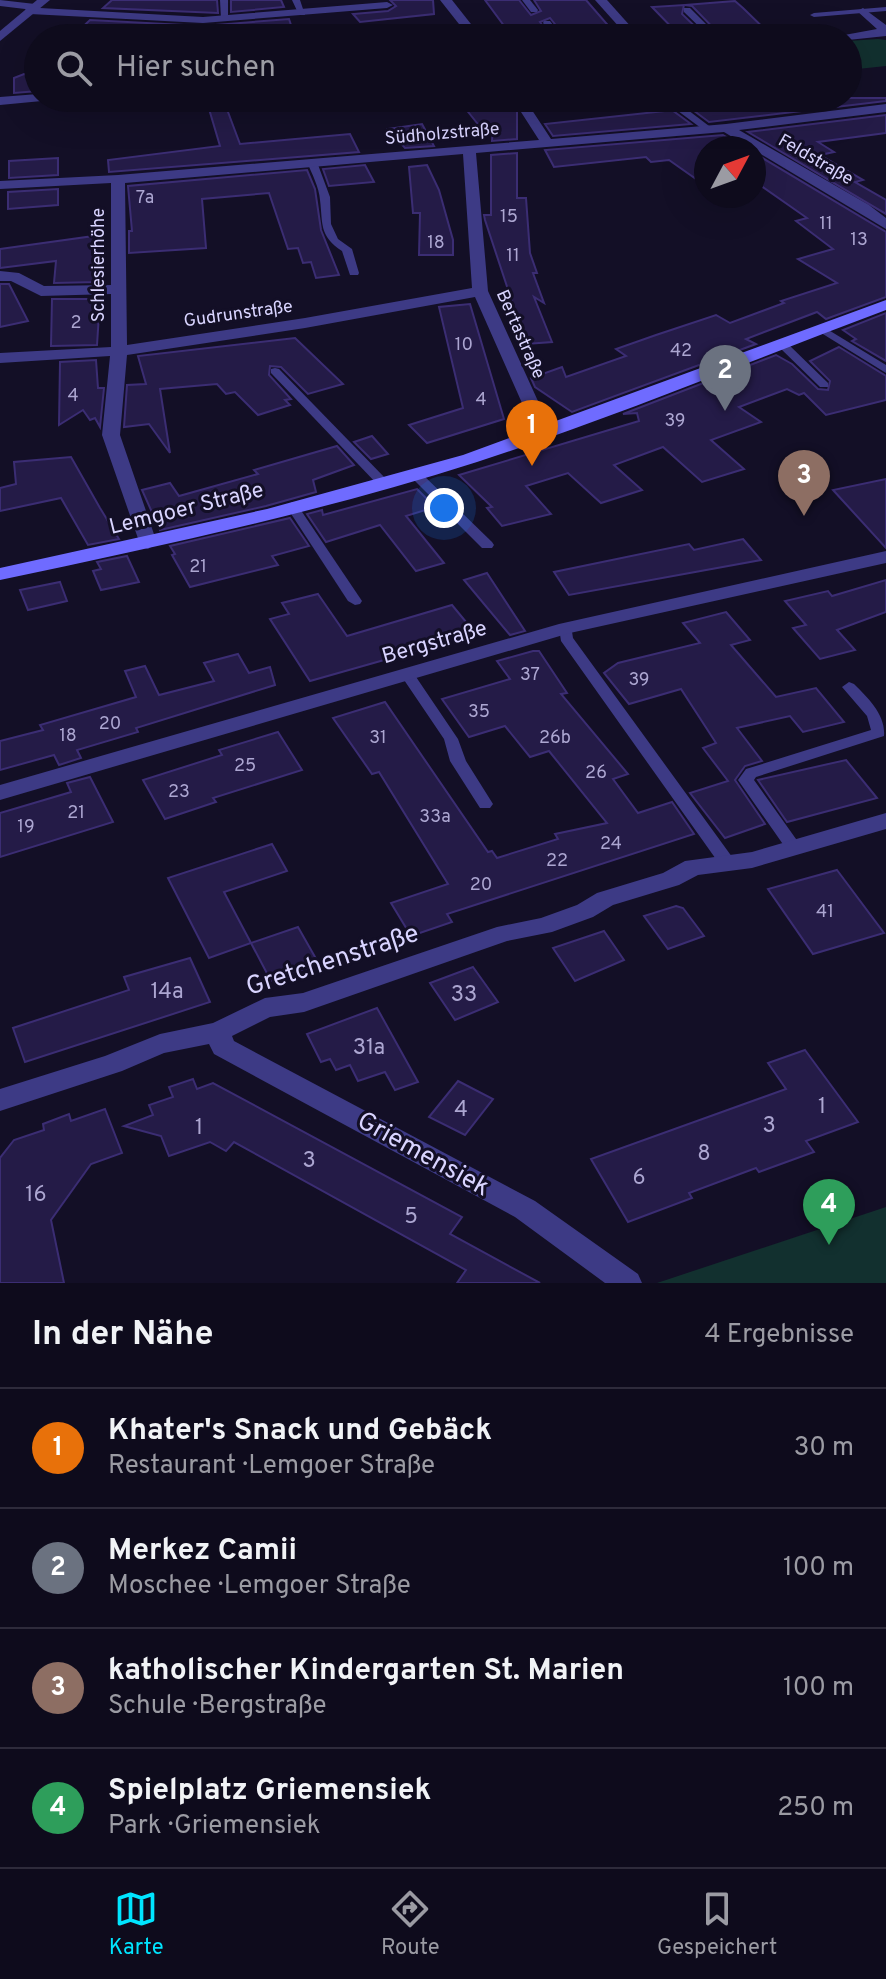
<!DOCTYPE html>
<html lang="de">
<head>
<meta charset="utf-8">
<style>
	body { margin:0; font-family:Overpass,sans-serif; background:#171425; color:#f1f3f6 }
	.compass { position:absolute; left:694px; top:136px; width:72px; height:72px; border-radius:50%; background:#0e0b1c; box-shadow:0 8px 32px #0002; rotate:49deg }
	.you { position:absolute; left:444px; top:508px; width:28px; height:28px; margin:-20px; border:6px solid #fff; border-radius:50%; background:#1a73e8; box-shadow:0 0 0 12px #1a73e833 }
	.badge { display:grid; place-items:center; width:52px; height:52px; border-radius:50%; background:#00e5ff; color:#fff; font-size:26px; font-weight:700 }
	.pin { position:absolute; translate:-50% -66px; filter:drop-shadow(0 2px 4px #0008) }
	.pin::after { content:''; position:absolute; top:42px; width:28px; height:24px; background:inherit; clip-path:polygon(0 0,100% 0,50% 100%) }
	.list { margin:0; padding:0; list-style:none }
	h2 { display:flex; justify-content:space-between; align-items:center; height:104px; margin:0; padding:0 32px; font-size:34px }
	h2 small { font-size:26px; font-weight:400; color:#9b9ba3 }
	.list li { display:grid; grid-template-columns:52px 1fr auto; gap:24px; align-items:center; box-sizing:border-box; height:120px; padding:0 32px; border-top:2px solid #2e2b3b }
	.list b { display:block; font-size:30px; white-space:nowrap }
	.list p { margin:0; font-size:26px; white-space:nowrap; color:#9b9ba3 }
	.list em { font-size:26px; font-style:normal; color:#9b9ba3 }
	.icon { flex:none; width:44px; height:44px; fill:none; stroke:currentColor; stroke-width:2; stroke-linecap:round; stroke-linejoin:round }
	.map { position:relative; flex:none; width:886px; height:1283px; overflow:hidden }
	.search { position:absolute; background:#0e0b1c; box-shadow:0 8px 32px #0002; left:24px; right:24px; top:24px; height:88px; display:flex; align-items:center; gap:20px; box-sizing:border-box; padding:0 28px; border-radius:44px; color:#9b9ba3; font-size:30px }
	.sheet { height:584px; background:#0e0b1c }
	nav { display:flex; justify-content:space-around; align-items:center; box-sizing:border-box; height:112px; border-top:2px solid #2e2b3b; background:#0e0b1c; font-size:22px; color:#9b9ba3 }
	nav a { display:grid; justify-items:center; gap:4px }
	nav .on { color:#00e5ff }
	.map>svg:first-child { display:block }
	.green { fill:#12302f }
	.building { fill:#241b47; stroke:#3b2d73; stroke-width:2 }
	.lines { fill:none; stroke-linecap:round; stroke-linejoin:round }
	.service { fill:#3d3a85; fill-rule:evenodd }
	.minor { fill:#3d3a85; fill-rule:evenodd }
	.tertiary { fill:#3d3a85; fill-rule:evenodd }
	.secondary { fill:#6f6bff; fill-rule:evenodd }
	.labels { text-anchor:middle; stroke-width:6; stroke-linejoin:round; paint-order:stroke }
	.far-street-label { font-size:18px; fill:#d9d4ff; stroke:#130f26 }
	.number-label { font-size:18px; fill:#aca6d1 }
	.street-label { font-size:22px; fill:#d9d4ff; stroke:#130f26 }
	.near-number-label { font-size:22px; fill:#aca6d1 }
	.near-street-label { font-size:26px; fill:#d9d4ff; stroke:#130f26 }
</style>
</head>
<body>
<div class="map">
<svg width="886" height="1283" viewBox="0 0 886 1283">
	<rect width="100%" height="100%" fill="#130f26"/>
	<g class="green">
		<polygon points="878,39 886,40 886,66 848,70 848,41"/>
		<polygon points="886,1207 886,1283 657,1283"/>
	</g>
	<g class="building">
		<polygon points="112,0 217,0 218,13 103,8"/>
		<polygon points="231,0 281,0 284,7 231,12"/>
		<polygon points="390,0 433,0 434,14 360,22 353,14 388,11 396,6"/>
		<polygon points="485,0 519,0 531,15 541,11 534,0 586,0 619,38 566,38 550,18 540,22 551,37 513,38"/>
		<polygon points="735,1 743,8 774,38 723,38 692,6 685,5"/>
		<polygon points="684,5 682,14 707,38 682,38 652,7"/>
		<polygon points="289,19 292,28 286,28 288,33 71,38 90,20 203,26"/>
		<polygon points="24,74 38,78 38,91 14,93 14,78"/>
		<polygon points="457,98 509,98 517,111 517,139 492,141 493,126 481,128"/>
		<polygon points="651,98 680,98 691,108 766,98 886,98 886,101 709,122 682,102 674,101 672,110 691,124 553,136 545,124 665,111"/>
		<polygon points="225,104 240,144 350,134 359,152 109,172 108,160 220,146 209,109"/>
		<polygon points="886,115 886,133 818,142 834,152 820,155 863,180 855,182 886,200 886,214 748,132"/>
		<polygon points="422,124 434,146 405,148 388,129"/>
		<polygon points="723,135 740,145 706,148 706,186 669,160 651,162 646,157 554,167 545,150"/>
		<polygon points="517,153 517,198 526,198 530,253 537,273 533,273 544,303 534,297 552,342 526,344 485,220 484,215 491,215 491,155"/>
		<polygon points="754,153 886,232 886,297 826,319 817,312 746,339 756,344 572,412 535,387 531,378 562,367 566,377 626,356 616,349 656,335 716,315 730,323 784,303 781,301 837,283 798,259 833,249 796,221 807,218 754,181"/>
		<polygon points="58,158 58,175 9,178 9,161"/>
		<polygon points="365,165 374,182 329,186 323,169"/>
		<polygon points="427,165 439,190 453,240 453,255 419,255 420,213 413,213 409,167"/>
		<polygon points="307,170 315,189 321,230 339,275 316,278 311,262 303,263 298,248 288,249 269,193 202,199 206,248 129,253 129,231 132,231 128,186"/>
		<polygon points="58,189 58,205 8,209 8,192"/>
		<polygon points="101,235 97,282 54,283 56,261 0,268 0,249"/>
		<polygon points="0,284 9,284 28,321 0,327"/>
		<polygon points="52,299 100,299 97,345 51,346"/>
		<polygon points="470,304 504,419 427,443 409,425 463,408 439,307"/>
		<polygon points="886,313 886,361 852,341 856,339 843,330"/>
		<polygon points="295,338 343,384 308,394 281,367 270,366 269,375 291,399 285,400 290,405 258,415 235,392 226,394 217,384 160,389 170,453 149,424 124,427 127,385 146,384 138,356"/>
		<polygon points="839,347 886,376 886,400 826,415 804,393 799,395 787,389 739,407 761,422 711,440 744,469 702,482 663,447 614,465 642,490 601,503 568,473 526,486 551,514 502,526 487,508 492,507 459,475 639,421 637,413 623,414 776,355 792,364 818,389 828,390 830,381 810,361"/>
		<polygon points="96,360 98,388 104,388 100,427 95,418 90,420 83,410 59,425 60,362"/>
		<polygon points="372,436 388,454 371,459 354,442"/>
		<polygon points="337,446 354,465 313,480 316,492 266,506 160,530 142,490 170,483 179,496 258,474 254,470"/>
		<polygon points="71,457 100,508 119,539 88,545 61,498 0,511 0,488 16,484 14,462"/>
		<polygon points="886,479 886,548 833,490"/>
		<polygon points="417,489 435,507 406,516 444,563 416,571 380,525 326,542 307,514 322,510 323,515"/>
		<polygon points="290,518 309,546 272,556 278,565 190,587 172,555 175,554 170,546"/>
		<polygon points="743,539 761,560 569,595 554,572 689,544 694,550"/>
		<polygon points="127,556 139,582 101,590 93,571 101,569 97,562"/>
		<polygon points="487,573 525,631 510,635 464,580"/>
		<polygon points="886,580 886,612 837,630 855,650 820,659 793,628 806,625 785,601 828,591 832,596"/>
		<polygon points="60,582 67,601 28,610 20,590"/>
		<polygon points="318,594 347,636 452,605 476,634 310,681 270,619 289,614 282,603"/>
		<polygon points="726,612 750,640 731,645 776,697 816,688 844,722 803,732 790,716 737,728 762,761 745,766 735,780 765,824 725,838 690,793 728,781 703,748 716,743 681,689 629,704 604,673 618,663 700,643 683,623"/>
		<polygon points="533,651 539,651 567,693 561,694 628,774 613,779 638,813 672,802 694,834 447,914 452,922 411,936 391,903 448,884 379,772 372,774 333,718 385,702 488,852 492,851 497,858 558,839 555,834 607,823 549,751 530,757 505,726 469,737 442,699 510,679 497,661"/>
		<polygon points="238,654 249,673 270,667 275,685 136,728 138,732 77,750 81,758 59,765 54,755 0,770 0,741 43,730 40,725 136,697 125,671 145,666 159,695 214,681 204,663"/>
		<polygon points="278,732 302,770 213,798 216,802 165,819 143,780 222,755 219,750"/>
		<polygon points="846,760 877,798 787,822 758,780"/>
		<polygon points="90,777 113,822 0,857 0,813 71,792 67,783"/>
		<polygon points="272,844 287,871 224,892 251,943 209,958 168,878"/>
		<polygon points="837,870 884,933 813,954 768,889"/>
		<polygon points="676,906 683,908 704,936 668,949 644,916"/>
		<polygon points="298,927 319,964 271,981 251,943"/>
		<polygon points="604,931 624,960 575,981 553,948"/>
		<polygon points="190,958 210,1002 25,1062 13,1028 129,990 124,977"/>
		<polygon points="473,967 498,1002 455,1020 430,983"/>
		<polygon points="377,1008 418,1082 395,1090 385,1072 358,1081 350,1065 336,1070 330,1059 321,1062 307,1034"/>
		<polygon points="805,1050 858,1122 806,1141 814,1152 759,1172 756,1168 689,1193 692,1198 628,1222 591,1159 786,1089 768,1063"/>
		<polygon points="193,1079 197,1089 213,1083 462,1217 450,1234 540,1283 457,1283 466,1270 234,1142 226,1151 210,1142 169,1156 161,1136 124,1126 153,1115 149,1105 173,1097 169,1087"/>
		<polygon points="458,1081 493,1099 465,1135 429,1117"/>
		<polygon points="105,1109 122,1153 91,1164 51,1220 64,1283 0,1283 0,1158 14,1140 44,1130 43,1124 69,1114 71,1121"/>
	</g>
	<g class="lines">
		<g class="service">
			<polygon points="220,0 228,0 228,21 221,19"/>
			<polygon points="292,0 300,0 305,15 299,15"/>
			<polygon points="522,0 530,0 538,10 537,12 531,12"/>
			<polygon points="886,7 886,11 814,17 810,15 814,13"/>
			<polygon points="684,8 690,8 720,38 711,38 684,12"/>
			<polygon points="544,21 550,21 563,38 555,38 543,23"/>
			<polygon points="674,104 680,104 713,129 705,131 674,108"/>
			<path d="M312 159 317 162 330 197 331 224 338 239 352 249 359 273 358 275H350L342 251C319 236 323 224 320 200 319 187 312 174 307 162Z"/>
			<polygon points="822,326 886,365 886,373 818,331 818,327"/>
			<polygon points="782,341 786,342 828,383 828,387 820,387 778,346 776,344"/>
			<polygon points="275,368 279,369 386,479 388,482 386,485 378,485 271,373 271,369"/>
			<polygon points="415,470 419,471 492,542 494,545 492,548 482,548 411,477 409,474 411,471"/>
			<polygon points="292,502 296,503 362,601 360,604 355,605 348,601 286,506"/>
			<polygon points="566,624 571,625 573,638 735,861 737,865 735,869 723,869 561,641 559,628"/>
			<polygon points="407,669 412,671 458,739 466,761 493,804 490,808 480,808 450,761 444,739 400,674"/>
			<path d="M849 682 854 684C868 698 886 715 884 736L756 777 754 780 801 846 799 850H787L738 780 746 769 871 730 867 716 842 687Z"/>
		</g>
		<g class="minor">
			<polygon points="0,0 35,4 40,8 203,17 387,2 393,5 387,8 203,23 30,14 25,9 0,6"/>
			<polygon points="440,0 452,0 482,38 470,38"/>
			<polygon points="595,0 607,0 641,38 629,38"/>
			<polygon points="863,8 886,25 886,36 848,40 828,38 877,29 857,11"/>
			<polygon points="38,94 38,98 44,98 42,101 0,105 0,97"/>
			<path d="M512 98H524L551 139 726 124 886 104V112L739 130 869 205 886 218V229L724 132 476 153 488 291 542 410 561 430 558 434H546L526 412 475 297 305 328 127 355 120 435 157 543 148 549 141 547 102 435 110 356 0 363V353L111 347V294L41 296 11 281H0V271L19 273 44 286 111 285V183L0 189V181L118 175 539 140ZM463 154 472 288 305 318 127 345 125 183Z"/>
			<polygon points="886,551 886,563 570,633 0,800 0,785 559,624"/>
			<polygon points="886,813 886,829 752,868 698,875 679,885 613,905 593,917 552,932 507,941 304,1012 270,1017 232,1036 234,1041 535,1201 638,1274 642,1283 605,1283 515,1217 214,1054 209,1044 164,1053 122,1071 0,1111 0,1089 105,1056 160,1034 213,1023 265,998 303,993 497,927 541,918 577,905 597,893 663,873 685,861 752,852"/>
		</g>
		<polygon class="tertiary" points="37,0 50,0 0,41 0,31"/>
		<path class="secondary" d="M886 300V310C750 361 615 417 477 462 321 512 160 546 0 580V568L267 509 463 455Z"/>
	</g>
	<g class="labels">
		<g class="far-street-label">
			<text transform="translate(442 133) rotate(-5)" y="6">Südholzstraße</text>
			<text transform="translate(816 159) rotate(30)" y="6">Feldstraße</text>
			<text transform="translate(98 265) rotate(-90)" y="6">Schlesierhöhe</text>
			<text transform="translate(238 313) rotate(-8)" y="6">Gudrunstraße</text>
			<text transform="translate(521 334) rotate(66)" y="6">Bertastraße</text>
		</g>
		<g class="number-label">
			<text x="145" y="203">7a</text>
			<text x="509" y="222">15</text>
			<text x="826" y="229">11</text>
			<text x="859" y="245">13</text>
			<text x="436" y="248">18</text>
			<text x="513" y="261">11</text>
			<text x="76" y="328">2</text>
			<text x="464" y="350">10</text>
			<text x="681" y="356">42</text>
			<text x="73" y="401">4</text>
			<text x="481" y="405">4</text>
			<text x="675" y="426">39</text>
			<text x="198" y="572">21</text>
			<text x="530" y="680">37</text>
			<text x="639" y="685">39</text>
			<text x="479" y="717">35</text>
			<text x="110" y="729">20</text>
			<text x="68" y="741">18</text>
			<text x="378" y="743">31</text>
			<text x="555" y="743">26b</text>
			<text x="245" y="771">25</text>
			<text x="596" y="778">26</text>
			<text x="179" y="797">23</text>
			<text x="76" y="818">21</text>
			<text x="435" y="822">33a</text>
			<text x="26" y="832">19</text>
			<text x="611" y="849">24</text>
			<text x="557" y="866">22</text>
			<text x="481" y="890">20</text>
			<text x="825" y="917">41</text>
		</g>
		<g class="street-label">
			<text transform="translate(186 507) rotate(-14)" y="8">Lemgoer Straße</text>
			<text transform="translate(434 641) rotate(-16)" y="8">Bergstraße</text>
		</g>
		<g class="near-number-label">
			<text x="167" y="998">14a</text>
			<text x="464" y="1001">33</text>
			<text x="369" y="1054">31a</text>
			<text x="822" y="1113">1</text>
			<text x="461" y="1116">4</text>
			<text x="769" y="1132">3</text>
			<text x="199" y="1134">1</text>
			<text x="704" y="1160">8</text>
			<text x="309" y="1167">3</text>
			<text x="639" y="1184">6</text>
			<text x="36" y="1201">16</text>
			<text x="411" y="1223">5</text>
		</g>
		<g class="near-street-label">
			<text transform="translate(332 959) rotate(-18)" y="9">Gretchenstraße</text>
			<text transform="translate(424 1153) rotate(29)" y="9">Griemensiek</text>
		</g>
	</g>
</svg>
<svg class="compass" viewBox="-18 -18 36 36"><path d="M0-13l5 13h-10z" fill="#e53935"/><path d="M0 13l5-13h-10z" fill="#9b9ba3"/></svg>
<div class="you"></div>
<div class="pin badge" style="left:532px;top:466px;background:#e8710a">1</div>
<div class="pin badge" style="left:725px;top:411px;background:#6b7280">2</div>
<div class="pin badge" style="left:804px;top:516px;background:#8d6e63">3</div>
<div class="pin badge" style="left:829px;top:1245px;background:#2e9e5b">4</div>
<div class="search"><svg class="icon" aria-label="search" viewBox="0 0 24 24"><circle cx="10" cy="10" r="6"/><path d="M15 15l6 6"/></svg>Hier suchen</div>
</div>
<section class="sheet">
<h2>In der Nähe<small>4 Ergebnisse</small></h2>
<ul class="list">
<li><span class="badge" style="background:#e8710a">1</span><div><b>Khater's Snack und Gebäck</b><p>Restaurant · Lemgoer Straße</p></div><em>30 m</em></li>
<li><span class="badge" style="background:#6b7280">2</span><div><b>Merkez Camii</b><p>Moschee · Lemgoer Straße</p></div><em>100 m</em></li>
<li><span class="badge" style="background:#8d6e63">3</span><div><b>katholischer Kindergarten St. Marien</b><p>Schule · Bergstraße</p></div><em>100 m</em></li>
<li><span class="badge" style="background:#2e9e5b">4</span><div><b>Spielplatz Griemensiek</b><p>Park · Griemensiek</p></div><em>250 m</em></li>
</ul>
</section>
<nav>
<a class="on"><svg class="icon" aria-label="map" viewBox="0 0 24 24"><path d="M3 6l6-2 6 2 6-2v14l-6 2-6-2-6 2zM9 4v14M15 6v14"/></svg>Karte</a>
<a><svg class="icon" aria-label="directions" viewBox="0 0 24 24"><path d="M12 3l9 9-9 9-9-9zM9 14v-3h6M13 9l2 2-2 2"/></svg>Route</a>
<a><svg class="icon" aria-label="saved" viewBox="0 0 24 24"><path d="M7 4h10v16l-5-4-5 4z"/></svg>Gespeichert</a>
</nav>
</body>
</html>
